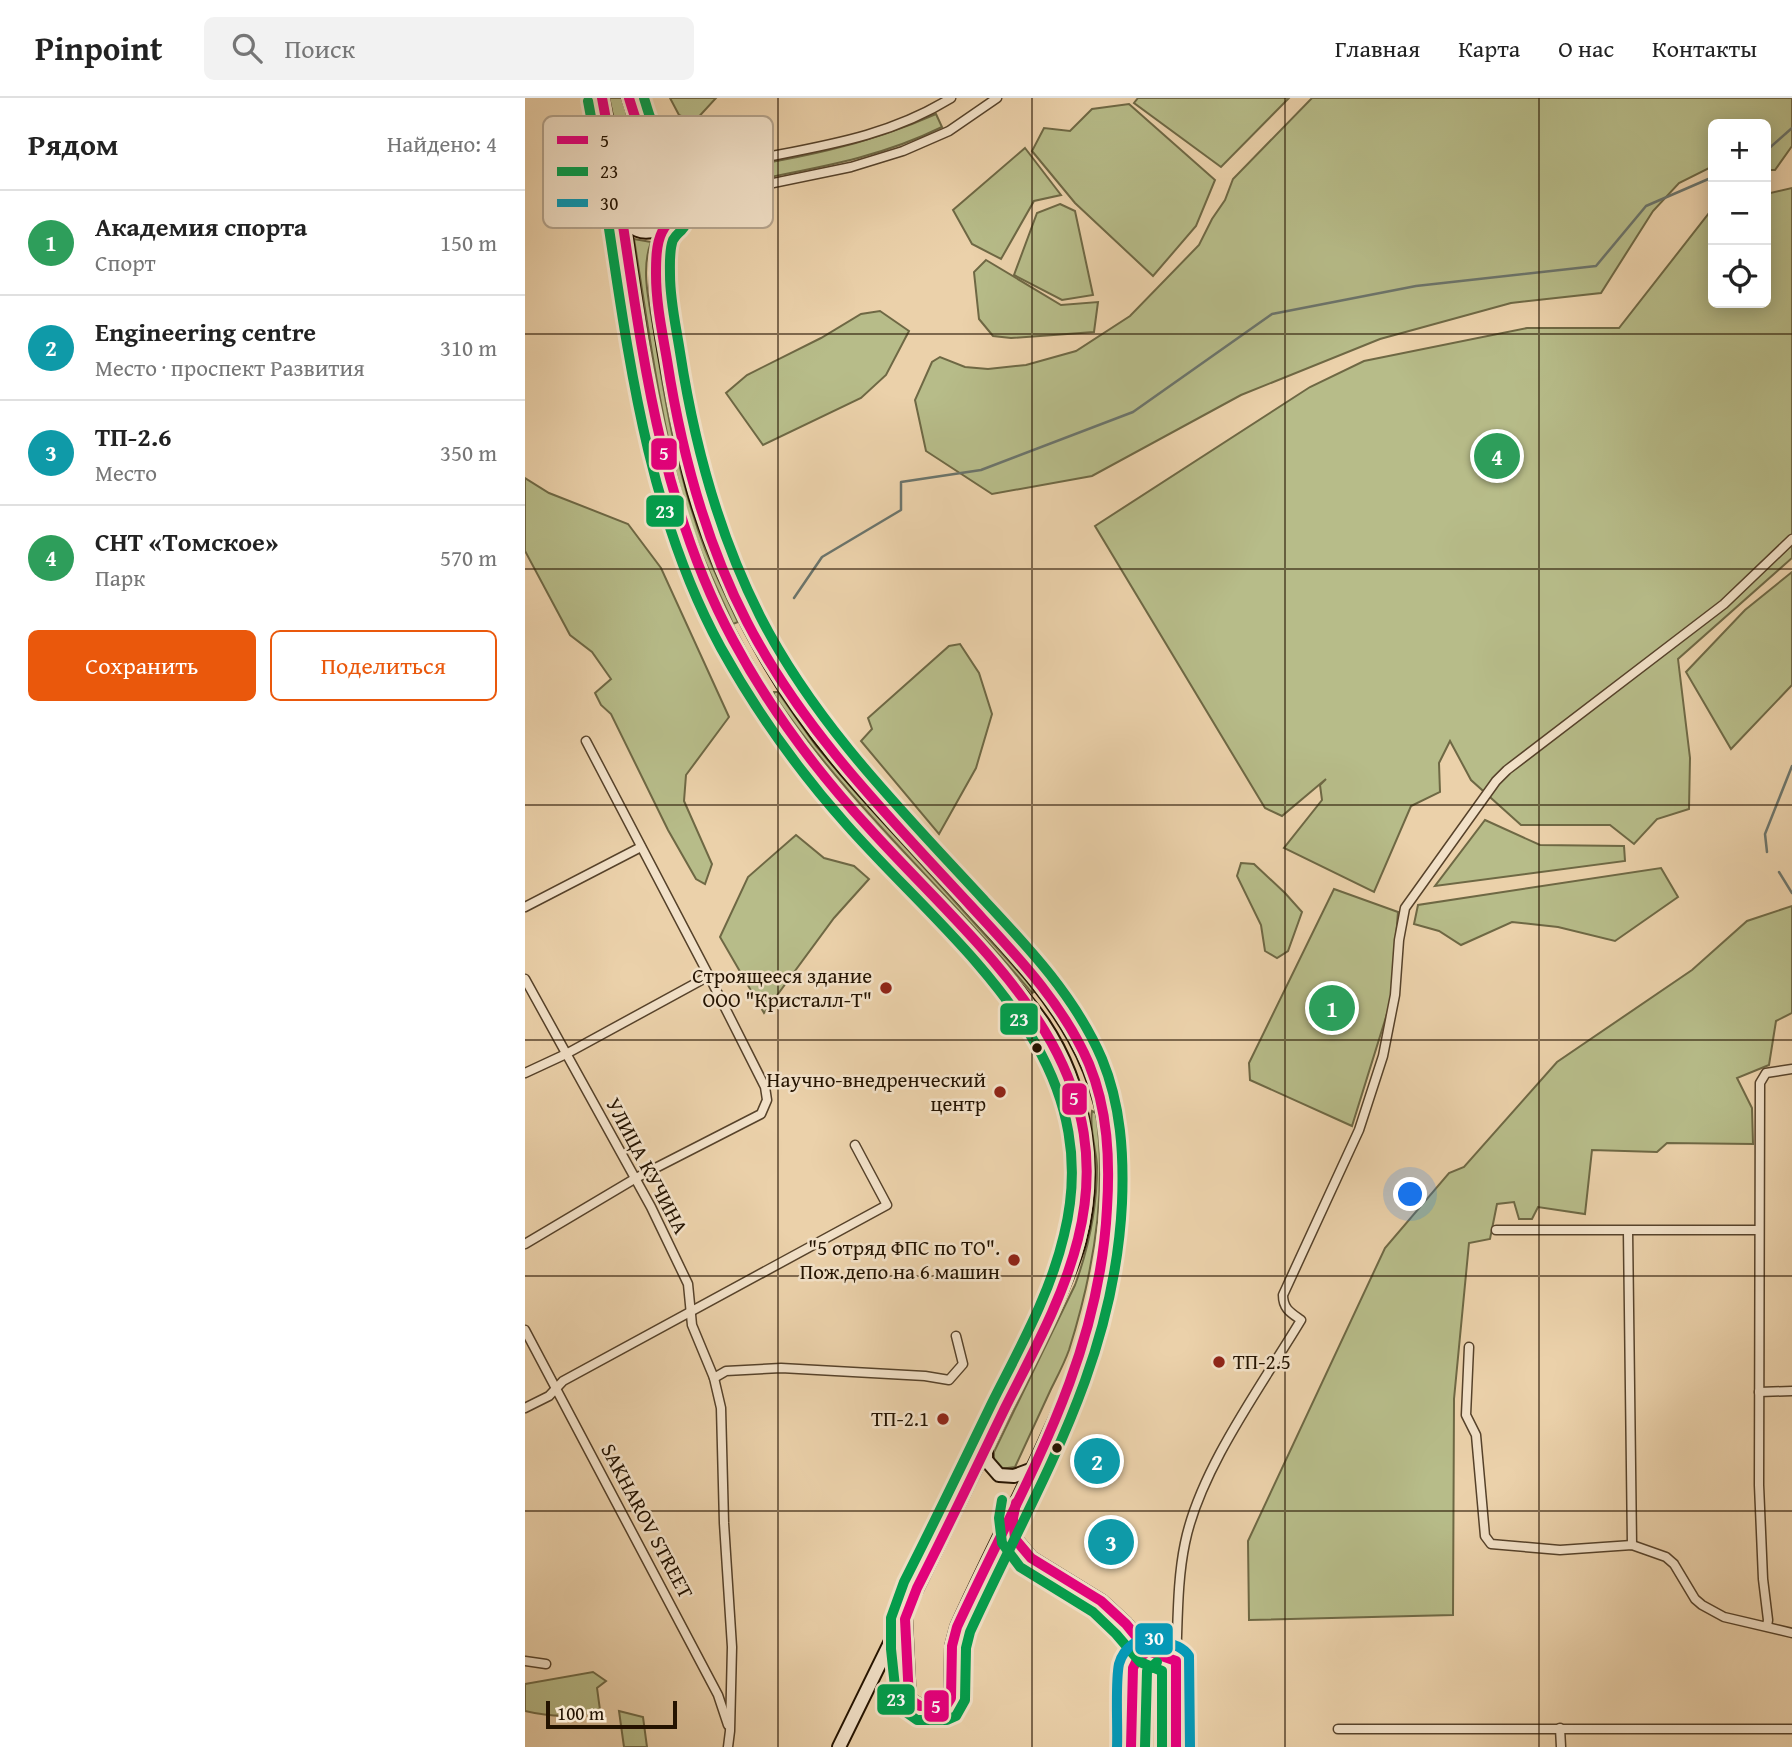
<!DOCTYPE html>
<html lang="ru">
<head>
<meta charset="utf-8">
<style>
	body { margin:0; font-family:"Gentium Book Plus",serif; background:#f2f2f2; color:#222 }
	.controls { position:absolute; right:21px; top:21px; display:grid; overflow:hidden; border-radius:10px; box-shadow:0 4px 18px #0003 }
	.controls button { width:63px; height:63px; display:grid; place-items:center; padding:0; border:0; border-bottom:2px solid #e0e0e0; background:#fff; color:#222; font:35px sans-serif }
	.scale { position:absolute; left:21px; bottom:18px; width:131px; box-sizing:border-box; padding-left:7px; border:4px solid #241300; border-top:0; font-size:19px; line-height:24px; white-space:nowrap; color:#241300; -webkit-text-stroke:5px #f2e1c8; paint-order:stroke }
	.you { position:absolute; left:886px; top:1097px; width:24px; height:24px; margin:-18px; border:5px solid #fff; border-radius:50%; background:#1a73e8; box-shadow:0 0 0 10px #1a73e833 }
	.badge { display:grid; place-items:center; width:46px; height:46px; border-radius:50%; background:#ea580c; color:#fff; font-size:23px; font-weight:700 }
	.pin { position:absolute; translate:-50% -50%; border:4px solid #fff; box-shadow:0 2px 7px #0006 }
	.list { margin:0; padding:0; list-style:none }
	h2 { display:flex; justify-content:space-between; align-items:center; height:91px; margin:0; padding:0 28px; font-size:30px }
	h2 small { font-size:23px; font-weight:400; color:#767676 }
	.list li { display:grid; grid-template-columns:46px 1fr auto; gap:21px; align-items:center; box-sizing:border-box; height:105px; padding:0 28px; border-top:2px solid #e0e0e0 }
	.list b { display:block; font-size:26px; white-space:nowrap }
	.list p { margin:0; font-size:23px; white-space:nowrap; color:#767676 }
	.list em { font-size:23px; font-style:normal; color:#767676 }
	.actions { display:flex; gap:14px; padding:21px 28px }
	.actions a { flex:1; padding:16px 0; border:2px solid #ea580c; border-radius:10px; text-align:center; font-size:24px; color:#ea580c }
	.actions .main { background:#ea580c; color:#fff }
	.icon { flex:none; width:38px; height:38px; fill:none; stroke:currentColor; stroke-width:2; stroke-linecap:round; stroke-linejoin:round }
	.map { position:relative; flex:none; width:1267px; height:1649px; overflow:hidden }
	header { display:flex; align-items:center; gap:42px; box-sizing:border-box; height:98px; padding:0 35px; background:#fff; border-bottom:2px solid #e0e0e0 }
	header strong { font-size:33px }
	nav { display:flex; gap:38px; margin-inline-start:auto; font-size:24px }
	.search { width:490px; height:63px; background:#f2f2f2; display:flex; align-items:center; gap:18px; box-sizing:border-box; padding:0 24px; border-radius:10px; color:#767676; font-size:26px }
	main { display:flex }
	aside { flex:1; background:#fff }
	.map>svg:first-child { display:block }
	.green { fill:#b7bc89; stroke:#6e6844; stroke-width:2 }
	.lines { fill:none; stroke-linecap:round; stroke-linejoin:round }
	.stream { stroke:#6b746b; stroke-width:2.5 }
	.street-casing { stroke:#56422a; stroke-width:11 }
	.secondary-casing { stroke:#241300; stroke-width:16 }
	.street { stroke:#f2e1c8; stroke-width:8 }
	.secondary { stroke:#f2e1c8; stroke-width:12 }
	.bus-1-casing { stroke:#f2e1c8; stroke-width:16 }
	.bus-2-casing { stroke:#f2e1c8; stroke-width:16 }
	.bus-3-casing { stroke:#f2e1c8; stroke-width:16 }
	.bus-1 { stroke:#e5007d; stroke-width:10 }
	.bus-2 { stroke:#029f4d; stroke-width:10 }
	.bus-3 { stroke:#049ab9; stroke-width:10 }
	.grid { fill:none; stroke:#241300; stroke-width:2; stroke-opacity:0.55 }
	.poi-dot { fill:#8f2418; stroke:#f2e1c8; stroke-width:2.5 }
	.bus-dot { fill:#241300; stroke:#f2e1c8; stroke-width:2.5 }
	.labels { text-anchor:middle; stroke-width:5; stroke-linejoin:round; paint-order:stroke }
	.poi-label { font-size:21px; fill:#241300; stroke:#f2e1c8; text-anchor:end }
	.street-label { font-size:21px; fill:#241300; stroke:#f2e1c8 }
	.key { fill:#f2e1c8; stroke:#b4a38c; stroke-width:2 }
	.key-label { font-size:19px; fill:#241300 }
	.line-badge { stroke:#f2e1c8; stroke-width:2.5 }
	.badge-label { font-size:19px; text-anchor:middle; font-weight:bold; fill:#fff }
</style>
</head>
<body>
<header>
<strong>Pinpoint</strong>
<div class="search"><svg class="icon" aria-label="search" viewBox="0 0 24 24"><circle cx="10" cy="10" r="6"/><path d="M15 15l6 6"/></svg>Поиск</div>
<nav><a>Главная</a><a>Карта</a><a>О нас</a><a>Контакты</a></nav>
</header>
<main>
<aside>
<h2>Рядом<small>Найдено: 4</small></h2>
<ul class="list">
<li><span class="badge" style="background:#2e9e5b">1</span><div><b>Академия спорта</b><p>Спорт</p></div><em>150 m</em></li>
<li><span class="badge" style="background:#0f9aa8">2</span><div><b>Engineering centre</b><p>Место · проспект Развития</p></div><em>310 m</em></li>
<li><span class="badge" style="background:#0f9aa8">3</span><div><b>ТП-2.6</b><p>Место</p></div><em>350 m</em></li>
<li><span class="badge" style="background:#2e9e5b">4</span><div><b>СНТ «Томское»</b><p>Парк</p></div><em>570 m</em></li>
</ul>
<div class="actions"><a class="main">Сохранить</a><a>Поделиться</a></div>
</aside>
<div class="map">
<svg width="1267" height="1649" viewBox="0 0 1267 1649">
	<rect width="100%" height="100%" fill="#ebd1aa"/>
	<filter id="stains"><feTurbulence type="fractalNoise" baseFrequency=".00286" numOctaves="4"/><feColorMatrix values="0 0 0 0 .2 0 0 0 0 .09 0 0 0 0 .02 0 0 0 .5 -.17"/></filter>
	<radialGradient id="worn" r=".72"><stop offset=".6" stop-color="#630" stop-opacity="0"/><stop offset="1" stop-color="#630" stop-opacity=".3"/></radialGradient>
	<g class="green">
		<polygon points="83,0 98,0 102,18 116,47 92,60"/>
		<polygon points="145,0 191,0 169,24 154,17"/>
		<polygon points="613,0 764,0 696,69 609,5"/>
		<polygon points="787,0 1267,0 1267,48 1250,72 1241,72 1241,26 1188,26 1188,71 1184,70 1154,85 1128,113 1076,195 986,205 855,241 716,297 567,378 467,396 401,353 390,302 407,264 415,259 440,269 463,271 501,267 551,253 605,218 674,147 687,121 700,102 708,81"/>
		<polygon points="604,6 690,82 671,128 628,178 550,105 507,53 519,30 545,33 567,11"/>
		<path d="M411 16 417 29C344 65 273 72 196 89L192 73C270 61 339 48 411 16Z"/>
		<polygon points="500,50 536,97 509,103 476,161 447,146 428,112"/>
		<polygon points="1267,90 1267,460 1153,561 1165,660 1164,711 1132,721 1109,746 1085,727 996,727 946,682 925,643 914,665 915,694 886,708 849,794 759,750 797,702 795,687 801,681 757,718 740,710 570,428 785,289 839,263 1002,230 1094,230 1188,110 1188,205 1241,205 1241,96"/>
		<polygon points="535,106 550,113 568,197 537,202 489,177 512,115"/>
		<path d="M109 141 126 144C115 173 125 208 130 239 141 310 154 383 180 451 190 476 202 500 213 524L208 526C189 484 169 443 157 398 134 314 123 227 109 141Z"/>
		<polygon points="461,162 536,207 573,204 569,234 486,240 468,238 454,221 449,174"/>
		<polygon points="355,213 384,233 361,277 336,300 238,347 201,295 222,277 296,240 336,216"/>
		<polygon points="0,380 24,395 103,426 136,470 204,619 161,677 159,703 187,766 180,786 171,781 143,732 86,616 76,607 70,595 86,581 67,554 45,537 0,453"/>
		<polygon points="1267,474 1267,587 1206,651 1161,574 1220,512"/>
		<polygon points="435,546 454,575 467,616 451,670 414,736 336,643 347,631 343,620 424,548"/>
		<path d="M249 594H253L291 648 327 690 511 893 507 895C423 794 324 707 249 597Z"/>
		<polygon points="960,722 1015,747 1099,748 1100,763 910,788"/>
		<polygon points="271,737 299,760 329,768 344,781 309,820 239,915 195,839 223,779"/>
		<polygon points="716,765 729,766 760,795 777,814 763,853 752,860 740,853 736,827 712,778"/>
		<polygon points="1136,770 1153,799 1090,843 1033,829 987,824 936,847 914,833 889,826 893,807"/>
		<polygon points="809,791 873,814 866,903 827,1028 725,982 724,965"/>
		<polygon points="1267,808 1267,915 1251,923 1244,967 1212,980 1227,1010 1228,1046 1142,1045 1132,1054 1067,1052 1060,1116 1013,1109 1007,1121 994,1121 989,1104 972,1106 965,1141 944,1145 929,1301 928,1517 724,1522 723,1443 860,1150 924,1075 939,1069 1032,964 1167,872 1222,823"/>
		<path d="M567 1013 571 1015C583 1095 568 1176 544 1252 539 1266 532 1279 526 1291 514 1317 502 1343 490 1369L475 1371 469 1363V1354L550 1187C564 1149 572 1108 572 1068 571 1051 564 1029 567 1013Z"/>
		<path d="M68 1574 81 1583 72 1590 75 1612C51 1620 25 1619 0 1613V1586Z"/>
		<polygon points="94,1613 118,1619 122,1649 99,1649"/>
	</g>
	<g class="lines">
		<g class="stream">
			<polyline points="1241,53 1267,30"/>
			<polyline points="269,500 297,459 376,412 376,384 456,372 608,314 747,216 891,188 1071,168 1121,108 1188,79"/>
			<polyline points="1242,754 1240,736 1267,668"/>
			<polyline points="1254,774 1267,795"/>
		</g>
		<g class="street-casing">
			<g id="street">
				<path d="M145 64C181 72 217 63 252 57 315 45 371 34 426 0"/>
				<polyline points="150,118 195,96 326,69 378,53 424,33 472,0"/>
				<polyline points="61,643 184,878"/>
				<polyline points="0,809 116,749"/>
				<polyline points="0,881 126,1109 163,1186 167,1227 189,1280 196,1310 199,1425 207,1549 205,1633 203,1649"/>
				<polyline points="0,975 41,956 184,878 240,989 242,1002 236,1016 111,1080 0,1146"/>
				<polyline points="971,1132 1234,1132"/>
				<polyline points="1103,1133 1107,1447"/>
				<polyline points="0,1232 193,1597 203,1627"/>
				<polyline points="944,1249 941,1317 951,1337 960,1438 966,1446 1035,1452 1107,1447 1141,1459 1149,1466 1170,1501 1177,1507 1199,1519 1267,1535"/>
				<polyline points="189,1280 201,1273 256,1270 400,1278 424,1282 438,1266 431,1238"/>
				<polyline points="1234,1294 1267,1293"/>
				<polyline points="0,1310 24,1298 38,1283 362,1107 330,1047"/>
				<polyline points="1242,1528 1243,1522 1238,1481 1234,1387 1235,985 1241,975 1267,971"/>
				<polyline points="0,1563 21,1566"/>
				<path d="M651 1563C653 1524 652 1483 660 1445 675 1371 737 1287 776 1222 766 1215 758 1211 758 1197L834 1032 858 958 870 897 874 842 880 810 971 683 982 672 1199 506 1267 441"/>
				<polyline points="1035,1630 1036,1649"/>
				<polyline points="813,1631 1267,1631"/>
			</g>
		</g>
		<g class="secondary-casing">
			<g id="secondary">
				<path d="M77 0C112 157 112 325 176 475 211 558 259 635 319 703 358 746 398 788 437 830 465 861 494 891 518 925 560 988 574 1072 554 1145 545 1176 530 1206 517 1235L314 1649"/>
				<polyline points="104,0 115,33 128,53"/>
				<path d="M91 80C92 70 97 64 105 58 146 27 179 118 131 132 116 137 107 131 98 120"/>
				<path d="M138 129C135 145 131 160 131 176 131 214 140 255 147 293 154 326 160 360 169 393 201 500 258 602 333 686 374 733 419 778 461 825 531 903 585 968 585 1079 584 1139 573 1199 556 1257 547 1287 533 1316 520 1344 492 1406 460 1466 432 1529L427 1548 426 1600 421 1608H395L384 1601 380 1518"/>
				<polyline points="461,1350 461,1362 474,1377 489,1378 508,1371"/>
				<polyline points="489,1415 488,1431 490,1441 506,1460 576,1503 601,1526 623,1553 651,1563 651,1649"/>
				<polyline points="606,1649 608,1570 612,1562 623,1553"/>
			</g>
		</g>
		<use href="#street" class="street"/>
		<use href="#secondary" class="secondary"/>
		<g class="bus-1-casing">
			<g id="bus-1">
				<path d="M77 0C112 182 118 376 208 542 245 611 292 674 345 731 453 851 599 959 553 1141 538 1201 507 1256 480 1310 451 1370 422 1431 392 1490L380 1521 384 1601 395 1608H421L426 1600 427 1548 432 1529C496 1390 574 1268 582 1110 585 1062 583 1012 564 966 538 905 490 856 446 808 364 719 278 633 222 524 180 443 156 352 142 262 137 233 131 205 131 176 131 163 131 146 137 134 142 124 141 129 148 120 154 111 155 98 154 87 151 66 136 62 124 47 114 34 109 16 104 0"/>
				<polyline points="491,1405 488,1420 490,1441 506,1460 576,1503 601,1526 623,1553 651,1563 651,1649"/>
				<polyline points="606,1649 608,1570 612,1562 623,1553"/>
			</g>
		</g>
		<g class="bus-2-casing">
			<g id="bus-2">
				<path d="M63 3C98 186 105 383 196 550 231 613 273 672 321 726 427 846 584 956 539 1137 525 1197 494 1251 467 1305 438 1365 409 1425 379 1484L366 1520V1551L372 1608 392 1622H422L431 1618 440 1602 441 1550 445 1534C511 1389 589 1270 597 1105 599 1056 596 1007 577 961 551 900 504 850 459 802 377 713 290 626 235 518 193 435 169 345 155 254 151 228 145 203 145 177 145 166 144 152 148 142 152 135 154 136 159 129 169 115 170 96 167 79 162 58 149 54 136 39 127 29 123 13 119 0"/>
				<polyline points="477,1402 474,1420 477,1445 495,1469 568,1514 591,1536 615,1564 637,1573 637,1649"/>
				<polyline points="620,1649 622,1573 632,1564"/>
			</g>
		</g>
		<g class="bus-3-casing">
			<path id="bus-3" d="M592 1649C593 1628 590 1585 594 1566 598 1551 615 1536 631 1541 642 1545 657 1547 664 1558L665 1649"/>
		</g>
		<use href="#bus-1" class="bus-1"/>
		<use href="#bus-2" class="bus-2"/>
		<use href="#bus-3" class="bus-3"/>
	</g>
	<path class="grid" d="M253 0V1649M507 0V1649M760 0V1649M1014 0V1649M0 236H1267M0 471H1267M0 707H1267M0 942H1267M0 1178H1267M0 1413H1267"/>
	<g class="poi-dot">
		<circle cx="361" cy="890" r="7"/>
		<circle cx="475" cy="994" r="7"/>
		<circle cx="489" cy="1162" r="7"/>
		<circle cx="694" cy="1264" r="7"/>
		<circle cx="418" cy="1321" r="7"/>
	</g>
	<g class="bus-dot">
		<circle cx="512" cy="950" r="6"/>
		<circle cx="532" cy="1350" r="6"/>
	</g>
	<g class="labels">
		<g class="poi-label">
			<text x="347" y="885">Строящееся здание<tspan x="347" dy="24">ООО "Кристалл-Т"</tspan></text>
			<text x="461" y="989">Научно-внедренческий<tspan x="461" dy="24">центр</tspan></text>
			<text x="475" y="1157">"5 отряд ФПС по ТО".<tspan x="475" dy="24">Пож.депо на 6 машин</tspan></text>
			<text x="708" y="1271" text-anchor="start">ТП-2.5</text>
			<text x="404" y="1328">ТП-2.1</text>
		</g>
		<g class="street-label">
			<text transform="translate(122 1068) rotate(62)" y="7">УЛИЦА КУЧИНА</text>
			<text transform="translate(122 1423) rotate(62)" y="7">SAKHAROV STREET</text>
		</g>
	</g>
	<rect x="18" y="18" width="230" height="112" rx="10" class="key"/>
	<rect x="32" y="38" width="31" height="8" fill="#e5007d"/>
	<rect x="32" y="69" width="31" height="9" fill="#029f4d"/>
	<rect x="32" y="101" width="31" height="8" fill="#049ab9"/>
	<g class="key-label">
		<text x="75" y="49">5</text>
		<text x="75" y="80">23</text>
		<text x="75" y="112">30</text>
	</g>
	<g class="line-badge">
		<rect x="125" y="339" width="28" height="34" rx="7" fill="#e5007d"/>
		<rect x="120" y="396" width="40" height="34" rx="7" fill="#029f4d"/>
		<rect x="474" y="904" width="40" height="34" rx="7" fill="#029f4d"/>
		<rect x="536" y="984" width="27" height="34" rx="7" fill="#e5007d"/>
		<rect x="609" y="1524" width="40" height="34" rx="7" fill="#049ab9"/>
		<rect x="351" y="1585" width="40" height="33" rx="7" fill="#029f4d"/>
		<rect x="398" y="1591" width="27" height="34" rx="7" fill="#e5007d"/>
	</g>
	<g class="badge-label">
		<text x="139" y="362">5</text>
		<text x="140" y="420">23</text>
		<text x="494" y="928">23</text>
		<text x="549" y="1007">5</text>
		<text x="629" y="1547">30</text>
		<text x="371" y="1608">23</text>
		<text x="411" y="1615">5</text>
	</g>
	<rect width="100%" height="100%" filter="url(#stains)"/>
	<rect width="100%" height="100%" fill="url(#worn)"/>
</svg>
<div class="controls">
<button>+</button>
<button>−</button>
<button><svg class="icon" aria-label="locate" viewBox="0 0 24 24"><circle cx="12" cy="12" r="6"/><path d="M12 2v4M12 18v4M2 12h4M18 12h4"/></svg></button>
</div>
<div class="scale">100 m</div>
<div class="you"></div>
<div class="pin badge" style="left:807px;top:910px;background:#2e9e5b">1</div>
<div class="pin badge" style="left:572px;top:1363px;background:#0f9aa8">2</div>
<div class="pin badge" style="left:586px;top:1444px;background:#0f9aa8">3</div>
<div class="pin badge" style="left:972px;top:358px;background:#2e9e5b">4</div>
</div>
</main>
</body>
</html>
